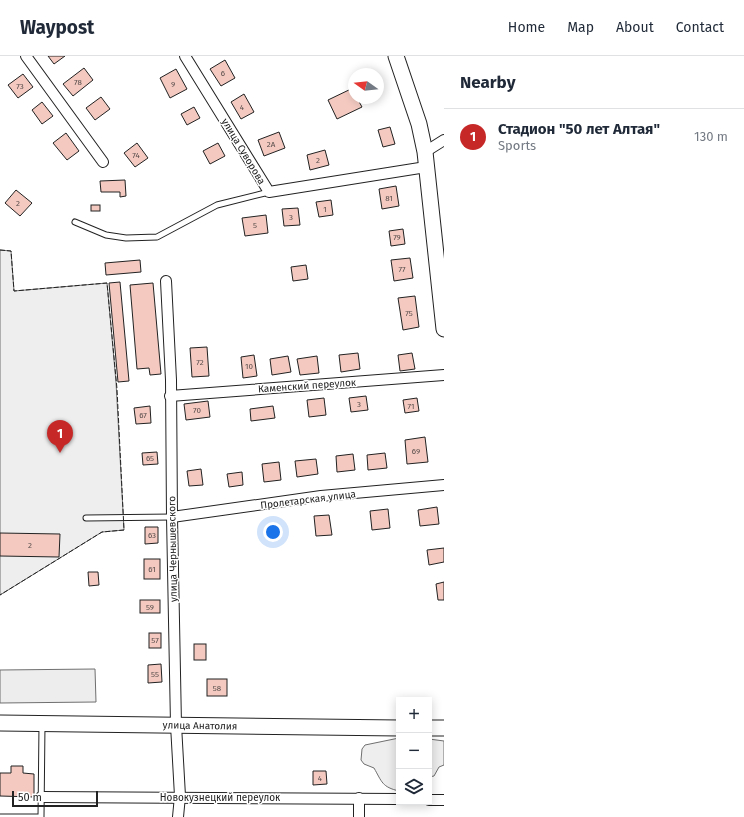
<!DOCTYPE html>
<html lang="en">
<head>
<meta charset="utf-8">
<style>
	body { margin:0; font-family:"Fira Sans",sans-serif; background:#f6f6f7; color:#1f2937 }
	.controls { position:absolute; right:12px; bottom:12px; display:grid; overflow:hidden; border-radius:0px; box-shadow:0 2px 10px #0003 }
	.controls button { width:36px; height:36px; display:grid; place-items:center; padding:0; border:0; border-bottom:1px solid #e0e1e3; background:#fff; color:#1f2937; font:20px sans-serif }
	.compass { position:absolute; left:348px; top:12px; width:36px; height:36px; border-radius:50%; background:#fff; box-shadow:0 2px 10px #0003; rotate:285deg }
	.scale { position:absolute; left:12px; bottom:10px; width:86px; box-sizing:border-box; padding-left:4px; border:2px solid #222; border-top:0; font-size:11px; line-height:14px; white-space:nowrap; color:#222; -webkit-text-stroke:3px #fff; paint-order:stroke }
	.you { position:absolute; left:273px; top:476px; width:14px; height:14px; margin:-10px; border:3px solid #fff; border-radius:50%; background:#1a73e8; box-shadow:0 0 0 6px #1a73e833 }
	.badge { display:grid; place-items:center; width:26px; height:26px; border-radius:50%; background:#c62828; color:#fff; font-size:13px; font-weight:700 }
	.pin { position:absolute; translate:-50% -33px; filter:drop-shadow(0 1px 2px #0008) }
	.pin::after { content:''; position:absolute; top:21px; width:14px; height:12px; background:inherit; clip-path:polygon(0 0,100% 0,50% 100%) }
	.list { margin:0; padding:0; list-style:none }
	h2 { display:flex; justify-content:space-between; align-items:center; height:52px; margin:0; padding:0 16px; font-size:17px }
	h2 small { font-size:13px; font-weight:400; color:#747a83 }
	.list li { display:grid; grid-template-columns:26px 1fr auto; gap:12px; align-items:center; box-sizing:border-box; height:56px; padding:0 16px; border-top:1px solid #e0e1e3 }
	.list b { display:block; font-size:15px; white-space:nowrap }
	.list p { margin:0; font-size:13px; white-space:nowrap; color:#747a83 }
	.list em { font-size:13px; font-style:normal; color:#747a83 }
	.icon { flex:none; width:22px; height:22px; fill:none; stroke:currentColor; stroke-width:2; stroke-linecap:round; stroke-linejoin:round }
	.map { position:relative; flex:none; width:444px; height:761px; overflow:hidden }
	header { display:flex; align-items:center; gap:24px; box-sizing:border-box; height:56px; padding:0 20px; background:#fff; border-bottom:1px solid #e0e1e3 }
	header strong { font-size:19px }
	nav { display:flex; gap:22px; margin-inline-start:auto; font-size:14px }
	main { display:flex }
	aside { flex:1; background:#fff }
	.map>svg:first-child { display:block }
	.green { fill:#eee; stroke:#6f6f6f }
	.parking { fill:#ededed; stroke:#6f6f6f }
	.building { fill:#f3c9c0; stroke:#222 }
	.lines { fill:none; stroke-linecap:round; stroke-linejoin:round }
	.lane-casing { stroke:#222; stroke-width:7 }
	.street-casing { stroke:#222; stroke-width:12 }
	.secondary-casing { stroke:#222; stroke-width:17 }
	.lane { stroke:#fff; stroke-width:5 }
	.street { stroke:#fff; stroke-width:10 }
	.secondary { stroke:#fff; stroke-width:15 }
	.fence { stroke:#222; stroke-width:1; stroke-dasharray:5 2; stroke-linecap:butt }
	.labels { text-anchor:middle; stroke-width:3; stroke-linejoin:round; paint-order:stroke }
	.number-label { font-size:8px; fill:#564c4a }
	.street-label { font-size:10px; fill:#222; stroke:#fff }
</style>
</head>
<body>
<header>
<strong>Waypost</strong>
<nav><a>Home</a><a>Map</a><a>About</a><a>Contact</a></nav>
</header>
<main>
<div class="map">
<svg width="444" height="761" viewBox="0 0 444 761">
	<rect width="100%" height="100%" fill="#fff"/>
	<g class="green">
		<polygon points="0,194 11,195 14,235 107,227 116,326 124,474 102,476 0,539"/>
		<path d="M399 682V735C382 731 382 726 374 712L364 708 361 704 362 693 365 689Z"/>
		<polygon points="429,683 444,685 444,709 439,711 434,720 429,721"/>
	</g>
	<polygon class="parking" points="95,613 96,646 0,647 0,614"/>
	<g class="building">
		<polygon points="48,0 65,0 54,8"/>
		<polygon points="225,4 235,22 221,30 210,13"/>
		<polygon points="84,12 93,24 73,40 63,28"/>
		<polygon points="176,13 187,33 170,42 160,22"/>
		<polygon points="23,18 33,31 18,42 8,29"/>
		<polygon points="353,32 354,42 357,42 362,51 337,63 328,44"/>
		<polygon points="244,38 254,56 241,63 231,46"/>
		<polygon points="101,41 110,53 95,64 86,52"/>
		<polygon points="42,46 53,60 42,68 32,54"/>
		<polygon points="194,51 200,62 187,69 181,58"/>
		<polygon points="390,71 395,88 383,91 378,74"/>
		<polygon points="279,76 285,92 264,100 258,84"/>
		<polygon points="66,77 79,95 67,104 53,87"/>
		<polygon points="137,87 148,102 135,111 124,97"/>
		<polygon points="218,87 225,100 210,108 203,95"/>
		<polygon points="325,94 329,109 310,114 307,99"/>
		<polygon points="125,124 126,140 120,141 120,136 101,136 100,125"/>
		<polygon points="396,130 399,150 382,153 379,133"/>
		<polygon points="16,134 32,147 20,160 5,147"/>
		<polygon points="331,144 333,159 319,161 316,146"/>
		<rect x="91" y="149" width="9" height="6"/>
		<polygon points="298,152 300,169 284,170 282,153"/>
		<polygon points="266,159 268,177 245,180 242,162"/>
		<polygon points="403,173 405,188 391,190 389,175"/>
		<polygon points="410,202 413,222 394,225 391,204"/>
		<polygon points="140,204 141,216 106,219 105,207"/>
		<polygon points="306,209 308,223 293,225 291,211"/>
		<polygon points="120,226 129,325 118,326 109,227"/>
		<polygon points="153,227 161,318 150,319 149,312 137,313 130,229"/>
		<polygon points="415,240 419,271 403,274 398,242"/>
		<polygon points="207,291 209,320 192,321 190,292"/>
		<polygon points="358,297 360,313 341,316 339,299"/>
		<polygon points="412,297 415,313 400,315 398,299"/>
		<polygon points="254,299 257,320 243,322 241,301"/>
		<polygon points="288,300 291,316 272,319 270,303"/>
		<polygon points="317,300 319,317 300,319 297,303"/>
		<polygon points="366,340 368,354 351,356 349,342"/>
		<polygon points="324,342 326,359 309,361 307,344"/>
		<polygon points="417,342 419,355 405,357 403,344"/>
		<polygon points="208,345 210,361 186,364 184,348"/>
		<polygon points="150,350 151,367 136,368 134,352"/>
		<polygon points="273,350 275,362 251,365 250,353"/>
		<polygon points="425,381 428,406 407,408 405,384"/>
		<polygon points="157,396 158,408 143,409 142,397"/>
		<polygon points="385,397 387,412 368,414 367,399"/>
		<polygon points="353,398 355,414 337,416 336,400"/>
		<polygon points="316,403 318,418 297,421 295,405"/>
		<polygon points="279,406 281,424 264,426 262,408"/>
		<polygon points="201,413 203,429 189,430 187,415"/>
		<polygon points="242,416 243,429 229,431 227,418"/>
		<polygon points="437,451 439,468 420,470 418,454"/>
		<polygon points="388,453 390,472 372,474 370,455"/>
		<polygon points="329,459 332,479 316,480 314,460"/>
		<polygon points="145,471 158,471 158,487 145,488"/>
		<polygon points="0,477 60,478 59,501 0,500"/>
		<polygon points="444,492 444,506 429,509 427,494"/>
		<rect x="144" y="503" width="16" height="20"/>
		<polygon points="88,516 98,516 99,529 89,530"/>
		<polygon points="444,526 444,544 438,544 436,528"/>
		<rect x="140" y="544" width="20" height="13"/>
		<rect x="149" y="577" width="12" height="15"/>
		<rect x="194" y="588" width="12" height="16"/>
		<polygon points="161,608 162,626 148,627 148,609"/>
		<rect x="207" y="623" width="20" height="17"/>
		<polygon points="11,710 23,710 23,717 34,718 34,741 0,740 0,717 11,717"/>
		<polygon points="313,715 326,715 327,728 313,729"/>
	</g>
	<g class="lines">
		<g class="lane-casing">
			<g id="lane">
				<polyline points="75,166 106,179 126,182 157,181 217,149 269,136"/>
				<polyline points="86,462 172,461"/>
				<polyline points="0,761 41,761 42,669"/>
			</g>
		</g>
		<g class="street-casing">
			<g id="street">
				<polyline points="26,0 103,106"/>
				<polyline points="185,0 269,136 426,111"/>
				<polyline points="425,96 444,84"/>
				<polyline points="166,225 171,324 172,461 176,669 180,740 178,761"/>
				<polyline points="170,340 444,319"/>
				<polyline points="172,461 321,440 444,429"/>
				<polyline points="41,741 399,743"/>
				<polyline points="429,744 444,744"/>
				<polyline points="359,761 359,742"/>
			</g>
		</g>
		<g class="secondary-casing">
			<g id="secondary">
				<polyline points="396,0 419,68 425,96 444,273"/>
				<polyline points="0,667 399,672"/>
				<polyline points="429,672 444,672"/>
			</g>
		</g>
		<use href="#lane" class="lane"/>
		<use href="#street" class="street"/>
		<use href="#secondary" class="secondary"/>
		<polyline class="fence" points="0,194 11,195 14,235 107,227 117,333 124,474 102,476 0,539"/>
	</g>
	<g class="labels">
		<g class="number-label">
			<text x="223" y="20">6</text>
			<text x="78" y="29">78</text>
			<text x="173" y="31">9</text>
			<text x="20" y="33">73</text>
			<text x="242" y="54">4</text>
			<text x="271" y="91">2А</text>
			<text x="136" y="102">74</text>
			<text x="318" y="107">2</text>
			<text x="389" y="145">81</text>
			<text x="18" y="150">2</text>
			<text x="325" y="156">1</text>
			<text x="291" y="164">3</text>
			<text x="255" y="172">5</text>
			<text x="397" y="184">79</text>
			<text x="402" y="216">77</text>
			<text x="409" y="260">75</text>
			<text x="200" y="309">72</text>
			<text x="249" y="313">10</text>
			<text x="359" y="351">3</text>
			<text x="411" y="353">71</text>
			<text x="197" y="357">70</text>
			<text x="143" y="362">67</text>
			<text x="416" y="398">69</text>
			<text x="150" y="405">65</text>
			<text x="152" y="482">63</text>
			<text x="30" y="492">2</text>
			<text x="152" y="516">61</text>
			<text x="150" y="554">59</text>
			<text x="155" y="587">57</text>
			<text x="155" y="621">55</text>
			<text x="217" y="635">58</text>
			<text x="320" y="725">4</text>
		</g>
		<g class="street-label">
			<text transform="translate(244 95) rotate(59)" y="4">улица Суворова</text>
			<text transform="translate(307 329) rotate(-4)" y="4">Каменский переулок</text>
			<text transform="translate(308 443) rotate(-7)" y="4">Пролетарская улица</text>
			<text transform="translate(172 493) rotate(-91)" y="4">улица Чернышевского</text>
			<text transform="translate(200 669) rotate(1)" y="4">улица Анатолия</text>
			<text x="220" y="745">Новокузнецкий переулок</text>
		</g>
	</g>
</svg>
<div class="controls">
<button>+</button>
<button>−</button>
<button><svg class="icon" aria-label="layers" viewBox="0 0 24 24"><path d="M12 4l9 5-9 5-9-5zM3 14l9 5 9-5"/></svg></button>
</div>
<svg class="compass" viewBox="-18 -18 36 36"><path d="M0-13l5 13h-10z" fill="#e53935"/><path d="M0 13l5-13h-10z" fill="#747a83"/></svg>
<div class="scale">50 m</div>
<div class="you"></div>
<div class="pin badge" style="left:60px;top:397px">1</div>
</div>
<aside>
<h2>Nearby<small></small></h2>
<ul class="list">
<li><span class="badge">1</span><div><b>Стадион &quot;50 лет Алтая&quot;</b><p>Sports</p></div><em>130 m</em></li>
</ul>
</aside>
</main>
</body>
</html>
